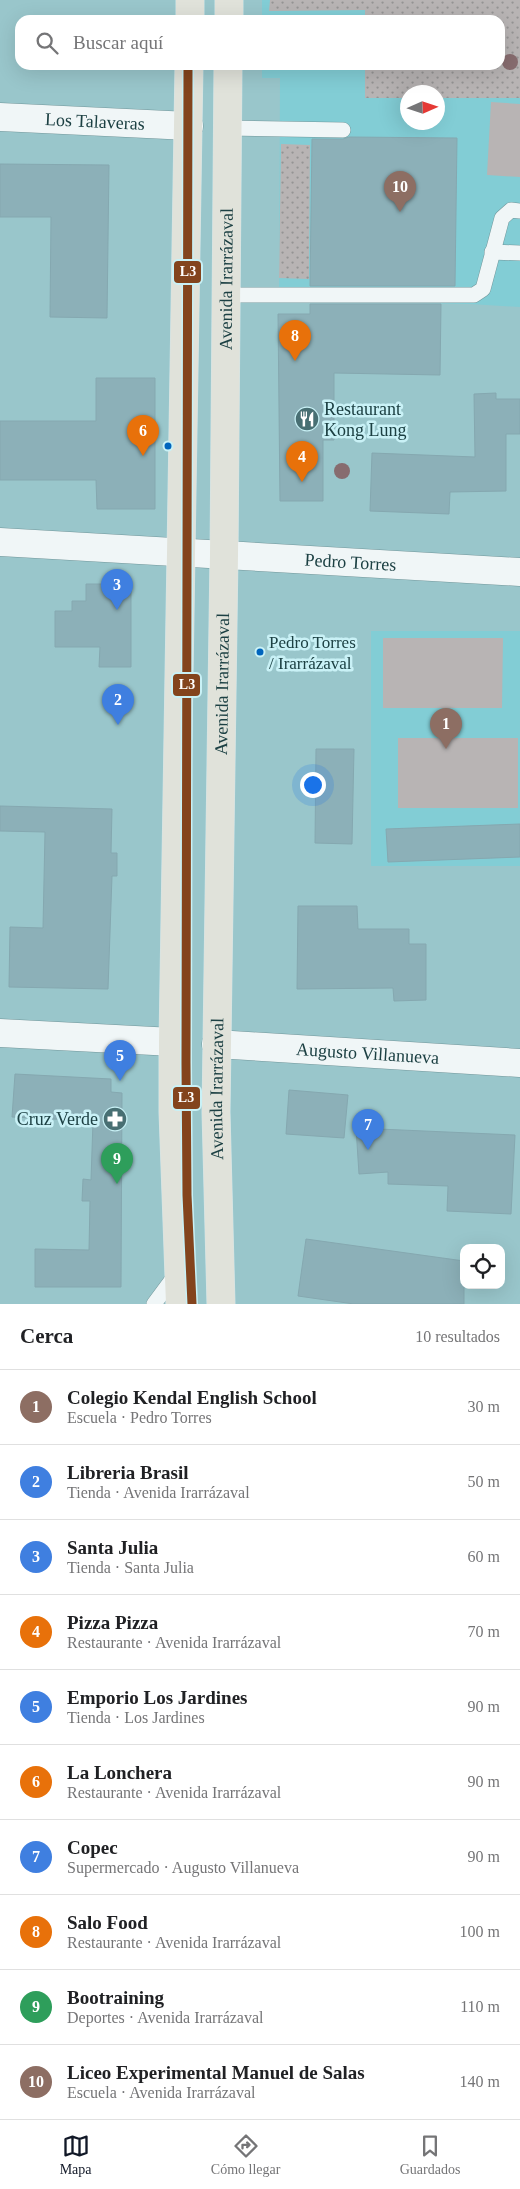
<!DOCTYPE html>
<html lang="es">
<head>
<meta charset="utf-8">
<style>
	body { margin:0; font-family:Georgia,serif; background:#f6f6f6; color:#202124 }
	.controls { position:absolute; right:15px; bottom:15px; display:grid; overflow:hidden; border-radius:10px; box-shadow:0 5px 20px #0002 }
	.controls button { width:45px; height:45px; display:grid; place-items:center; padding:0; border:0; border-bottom:1px solid #e0e0e0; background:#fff; color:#202124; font:25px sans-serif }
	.compass { position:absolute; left:400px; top:85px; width:45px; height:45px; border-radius:50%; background:#fff; box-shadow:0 5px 20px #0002; rotate:87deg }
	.you { position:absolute; left:312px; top:784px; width:18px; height:18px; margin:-12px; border:4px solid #fff; border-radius:50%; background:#1a73e8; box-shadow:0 0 0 8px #1a73e833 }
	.badge { display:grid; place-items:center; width:32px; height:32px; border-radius:50%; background:#111827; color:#fff; font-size:16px; font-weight:700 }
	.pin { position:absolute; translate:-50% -41px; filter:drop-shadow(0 1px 2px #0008) }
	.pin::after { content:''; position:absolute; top:26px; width:18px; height:15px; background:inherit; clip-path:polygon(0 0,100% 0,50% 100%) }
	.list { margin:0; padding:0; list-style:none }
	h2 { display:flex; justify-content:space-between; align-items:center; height:65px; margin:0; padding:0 20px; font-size:21px }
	h2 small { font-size:16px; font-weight:400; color:#757577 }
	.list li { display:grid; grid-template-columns:32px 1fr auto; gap:15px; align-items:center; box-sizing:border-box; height:75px; padding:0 20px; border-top:1px solid #e0e0e0 }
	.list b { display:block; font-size:19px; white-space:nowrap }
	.list p { margin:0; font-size:16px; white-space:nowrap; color:#757577 }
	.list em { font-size:16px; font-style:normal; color:#757577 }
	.icon { flex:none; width:28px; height:28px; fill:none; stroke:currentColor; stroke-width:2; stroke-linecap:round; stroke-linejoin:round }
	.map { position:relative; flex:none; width:520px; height:1304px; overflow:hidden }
	.search { position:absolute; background:#fff; box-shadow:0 5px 20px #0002; left:15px; right:15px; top:15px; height:55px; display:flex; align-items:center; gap:12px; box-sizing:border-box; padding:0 18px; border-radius:15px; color:#757577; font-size:19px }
	.sheet { height:815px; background:#fff }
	nav { display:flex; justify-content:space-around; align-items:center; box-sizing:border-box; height:70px; border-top:1px solid #e0e0e0; background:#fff; font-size:14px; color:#757577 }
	nav a { display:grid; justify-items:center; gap:2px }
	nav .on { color:#111827 }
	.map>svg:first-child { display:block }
	.built { fill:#82cdd5; fill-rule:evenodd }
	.green { fill:url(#green-dots) }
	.pitch { fill:#b8b4b4 }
	.building { fill:#8cb0b8; stroke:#85a8b0 }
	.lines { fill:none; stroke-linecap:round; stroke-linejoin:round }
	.service-casing { stroke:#71969a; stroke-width:16 }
	.minor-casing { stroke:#71969a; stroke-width:29 }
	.primary-casing { stroke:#d1e5e8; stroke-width:29 }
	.service { stroke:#f0f6f7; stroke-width:15 }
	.minor { stroke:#f0f6f7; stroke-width:28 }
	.primary { stroke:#e0e2da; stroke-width:28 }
	.metro-1-casing { stroke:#c9f1f6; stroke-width:12 }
	.metro-1 { stroke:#83441d; stroke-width:9 }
	.tree { fill:#876c6f }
	.bus-dot { fill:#0065bd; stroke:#c9f1f6; stroke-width:2 }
	.labels { text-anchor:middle; stroke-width:5; stroke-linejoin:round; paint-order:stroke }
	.bus-label { font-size:17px; fill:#1c4043; stroke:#c9f1f6; text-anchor:start }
	.street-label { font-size:18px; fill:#1c4043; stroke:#c9f1f6 }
	.poi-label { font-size:18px; fill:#1c4043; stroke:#c9f1f6; text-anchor:start }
	.line-badge { stroke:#c9f1f6; stroke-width:2 }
	.badge-label { font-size:14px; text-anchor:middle; font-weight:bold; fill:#fff }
</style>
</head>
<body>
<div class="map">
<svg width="520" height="1304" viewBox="0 0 520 1304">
	<defs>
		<pattern id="green-dots" width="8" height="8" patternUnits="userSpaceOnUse" patternTransform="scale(1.25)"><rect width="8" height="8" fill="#b8b4b4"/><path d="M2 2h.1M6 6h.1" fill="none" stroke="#959494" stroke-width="1.8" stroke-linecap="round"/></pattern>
	</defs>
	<rect width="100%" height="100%" fill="#99c6cb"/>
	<g class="built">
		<path d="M262 0H520V307L470 304 279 300 280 78H262V65H500V20H262ZM408 92H438V122H408Z"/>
		<rect x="371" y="631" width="149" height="235"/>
	</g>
	<g class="green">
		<polygon points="270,0 520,0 520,98 438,98 438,92 408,92 407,98 365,98 365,65 500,65 500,20 365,20 365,10 269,11"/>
		<polygon points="281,144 310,145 309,279 279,278"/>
	</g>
	<g class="pitch">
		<polygon points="491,102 520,104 520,177 487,175"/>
		<polygon points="383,638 503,638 502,708 383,708"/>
		<rect x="398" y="738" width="120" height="70"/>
	</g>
	<g class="building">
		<polygon points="349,137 457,138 455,286 310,286 312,139 343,139"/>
		<polygon points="0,164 109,165 107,318 50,317 51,217 0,217"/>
		<polygon points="310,304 441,304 440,375 334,373 334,440 323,440 323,501 280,501 278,314 310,314"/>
		<polygon points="96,378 155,378 155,509 97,509 96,480 0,480 0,421 96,421"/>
		<polygon points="496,393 496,399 520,399 520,434 506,434 506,491 450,492 449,514 370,511 372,453 475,457 474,394"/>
		<polygon points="86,584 131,584 131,667 99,667 100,647 55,647 55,611 72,611 72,601 86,601"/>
		<polygon points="316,749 354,749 352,844 315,843"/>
		<polygon points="0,806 112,809 111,853 117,853 117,876 112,876 108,989 9,987 10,927 43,928 45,832 0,831"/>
		<polygon points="520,824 520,857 388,862 386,829"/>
		<polygon points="298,906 357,906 358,929 409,929 409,944 426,944 426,1000 394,1001 393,988 297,989"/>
		<polygon points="15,1074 111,1079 111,1092 122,1093 121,1287 35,1287 35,1249 89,1250 90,1201 82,1201 83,1179 91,1180 93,1121 12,1117"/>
		<polygon points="289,1090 348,1095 344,1138 286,1134"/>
		<polygon points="356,1128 515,1135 511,1214 447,1211 448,1186 388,1184 388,1172 359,1174"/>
		<polygon points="306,1239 464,1261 464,1304 354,1304 298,1296"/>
	</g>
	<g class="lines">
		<g class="service-casing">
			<g id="service">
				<polyline points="228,128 343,130"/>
				<polyline points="492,252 520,253"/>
				<polyline points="227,295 474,295 483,289 502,218 511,210 520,211"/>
				<polyline points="154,1304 177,1273"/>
			</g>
		</g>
		<g class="minor-casing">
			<g id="minor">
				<path id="s1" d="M0 117 189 126"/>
				<path id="s2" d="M0 542 520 572"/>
				<polyline points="0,1033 173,1042"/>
				<path id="s3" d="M216 1044 520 1063"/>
			</g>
		</g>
		<g class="primary-casing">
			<g id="primary">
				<polyline points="190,20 190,0"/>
				<polyline points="229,20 229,0"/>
				<polyline points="180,1304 173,1112 173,1042 189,65"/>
				<path id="s4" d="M221 1304 216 1112 224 555 228 65"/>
			</g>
		</g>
		<use href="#service" class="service"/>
		<use href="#minor" class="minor"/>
		<use href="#primary" class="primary"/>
		<g class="metro-1-casing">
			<polyline id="metro-1" points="188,65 186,1063 187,1195 192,1304"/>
		</g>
		<use href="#metro-1" class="metro-1"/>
	</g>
	<g class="tree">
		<circle cx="510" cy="62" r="8"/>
		<circle cx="342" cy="471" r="8"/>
	</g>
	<defs>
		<g id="restaurant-disc" transform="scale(1.25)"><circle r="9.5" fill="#486f73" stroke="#c9f1f6"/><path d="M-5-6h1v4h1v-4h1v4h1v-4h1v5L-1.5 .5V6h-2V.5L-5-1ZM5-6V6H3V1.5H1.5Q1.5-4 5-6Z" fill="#fff"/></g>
		<g id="pharmacy-disc" transform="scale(1.25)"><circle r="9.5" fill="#486f73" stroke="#c9f1f6"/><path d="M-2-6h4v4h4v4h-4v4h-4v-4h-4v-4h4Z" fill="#fff"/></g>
	</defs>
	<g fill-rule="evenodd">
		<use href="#restaurant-disc" x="307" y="419"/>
		<use href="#pharmacy-disc" x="115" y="1119"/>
	</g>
	<g class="bus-dot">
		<circle cx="168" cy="446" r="4.5"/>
		<circle cx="260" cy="652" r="4.5"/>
	</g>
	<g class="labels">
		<g class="bus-label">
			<text x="269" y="648">Pedro Torres<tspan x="269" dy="21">/ Irarrázaval</tspan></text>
		</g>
		<g class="street-label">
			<text dy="6" stroke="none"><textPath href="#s1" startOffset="95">Los Talaveras</textPath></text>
			<text dy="6" stroke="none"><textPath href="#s4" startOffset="1025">Avenida Irarrázaval</textPath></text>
			<text dy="6" stroke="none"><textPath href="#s2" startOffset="351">Pedro Torres</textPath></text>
			<text dy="6" stroke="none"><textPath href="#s4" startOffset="620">Avenida Irarrázaval</textPath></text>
			<text dy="6" stroke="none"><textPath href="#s3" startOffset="152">Augusto Villanueva</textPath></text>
			<text dy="6" stroke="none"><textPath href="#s4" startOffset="215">Avenida Irarrázaval</textPath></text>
		</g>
		<g class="poi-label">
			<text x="324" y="415">Restaurant<tspan x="324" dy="21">Kong Lung</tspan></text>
			<text x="98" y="1125" text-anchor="end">Cruz Verde</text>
		</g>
	</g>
	<g class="line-badge">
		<rect x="173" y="260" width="29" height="24" rx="5" fill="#83441d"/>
		<rect x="172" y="673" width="29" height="24" rx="5" fill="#83441d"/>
		<rect x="172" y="1086" width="29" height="24" rx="5" fill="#83441d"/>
	</g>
	<g class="badge-label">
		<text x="188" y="276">L3</text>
		<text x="187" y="689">L3</text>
		<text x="186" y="1102">L3</text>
	</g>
</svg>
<div class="controls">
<button><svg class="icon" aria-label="locate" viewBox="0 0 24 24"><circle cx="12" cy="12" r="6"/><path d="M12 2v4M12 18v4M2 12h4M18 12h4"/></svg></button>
</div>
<svg class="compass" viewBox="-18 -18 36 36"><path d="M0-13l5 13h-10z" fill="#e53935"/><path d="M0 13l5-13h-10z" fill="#757577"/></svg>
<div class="you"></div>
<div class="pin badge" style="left:446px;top:749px;background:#8d6e63">1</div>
<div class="pin badge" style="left:118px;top:725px;background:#3f7fe0">2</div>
<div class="pin badge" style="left:117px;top:610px;background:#3f7fe0">3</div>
<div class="pin badge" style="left:302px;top:482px;background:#e8710a">4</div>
<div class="pin badge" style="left:120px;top:1081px;background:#3f7fe0">5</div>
<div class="pin badge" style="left:143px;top:456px;background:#e8710a">6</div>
<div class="pin badge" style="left:368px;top:1150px;background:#3f7fe0">7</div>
<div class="pin badge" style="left:295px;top:361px;background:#e8710a">8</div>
<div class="pin badge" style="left:117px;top:1184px;background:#2e9e5b">9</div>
<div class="pin badge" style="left:400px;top:212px;background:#8d6e63">10</div>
<div class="search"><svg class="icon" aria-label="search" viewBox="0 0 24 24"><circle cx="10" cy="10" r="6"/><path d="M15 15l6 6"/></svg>Buscar aquí</div>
</div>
<section class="sheet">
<h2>Cerca<small>10 resultados</small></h2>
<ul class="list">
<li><span class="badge" style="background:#8d6e63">1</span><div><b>Colegio Kendal English School</b><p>Escuela · Pedro Torres</p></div><em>30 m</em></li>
<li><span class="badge" style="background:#3f7fe0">2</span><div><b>Libreria Brasil</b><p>Tienda · Avenida Irarrázaval</p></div><em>50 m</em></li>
<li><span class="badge" style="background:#3f7fe0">3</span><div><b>Santa Julia</b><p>Tienda · Santa Julia</p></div><em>60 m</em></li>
<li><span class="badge" style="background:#e8710a">4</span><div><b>Pizza Pizza</b><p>Restaurante · Avenida Irarrázaval</p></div><em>70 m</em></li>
<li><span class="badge" style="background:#3f7fe0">5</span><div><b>Emporio Los Jardines</b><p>Tienda · Los Jardines</p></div><em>90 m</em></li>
<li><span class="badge" style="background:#e8710a">6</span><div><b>La Lonchera</b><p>Restaurante · Avenida Irarrázaval</p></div><em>90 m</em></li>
<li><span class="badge" style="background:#3f7fe0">7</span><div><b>Copec</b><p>Supermercado · Augusto Villanueva</p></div><em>90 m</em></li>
<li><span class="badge" style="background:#e8710a">8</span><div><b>Salo Food</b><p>Restaurante · Avenida Irarrázaval</p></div><em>100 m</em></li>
<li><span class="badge" style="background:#2e9e5b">9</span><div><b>Bootraining</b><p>Deportes · Avenida Irarrázaval</p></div><em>110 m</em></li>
<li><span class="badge" style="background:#8d6e63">10</span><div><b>Liceo Experimental Manuel de Salas</b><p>Escuela · Avenida Irarrázaval</p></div><em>140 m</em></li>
</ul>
</section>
<nav>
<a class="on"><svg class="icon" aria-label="map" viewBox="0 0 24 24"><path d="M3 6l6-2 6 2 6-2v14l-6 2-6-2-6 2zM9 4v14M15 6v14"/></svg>Mapa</a>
<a><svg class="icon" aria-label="directions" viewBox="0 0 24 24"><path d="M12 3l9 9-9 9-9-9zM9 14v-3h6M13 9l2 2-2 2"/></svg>Cómo llegar</a>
<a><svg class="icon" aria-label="saved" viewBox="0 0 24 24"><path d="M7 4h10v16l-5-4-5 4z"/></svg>Guardados</a>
</nav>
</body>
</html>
